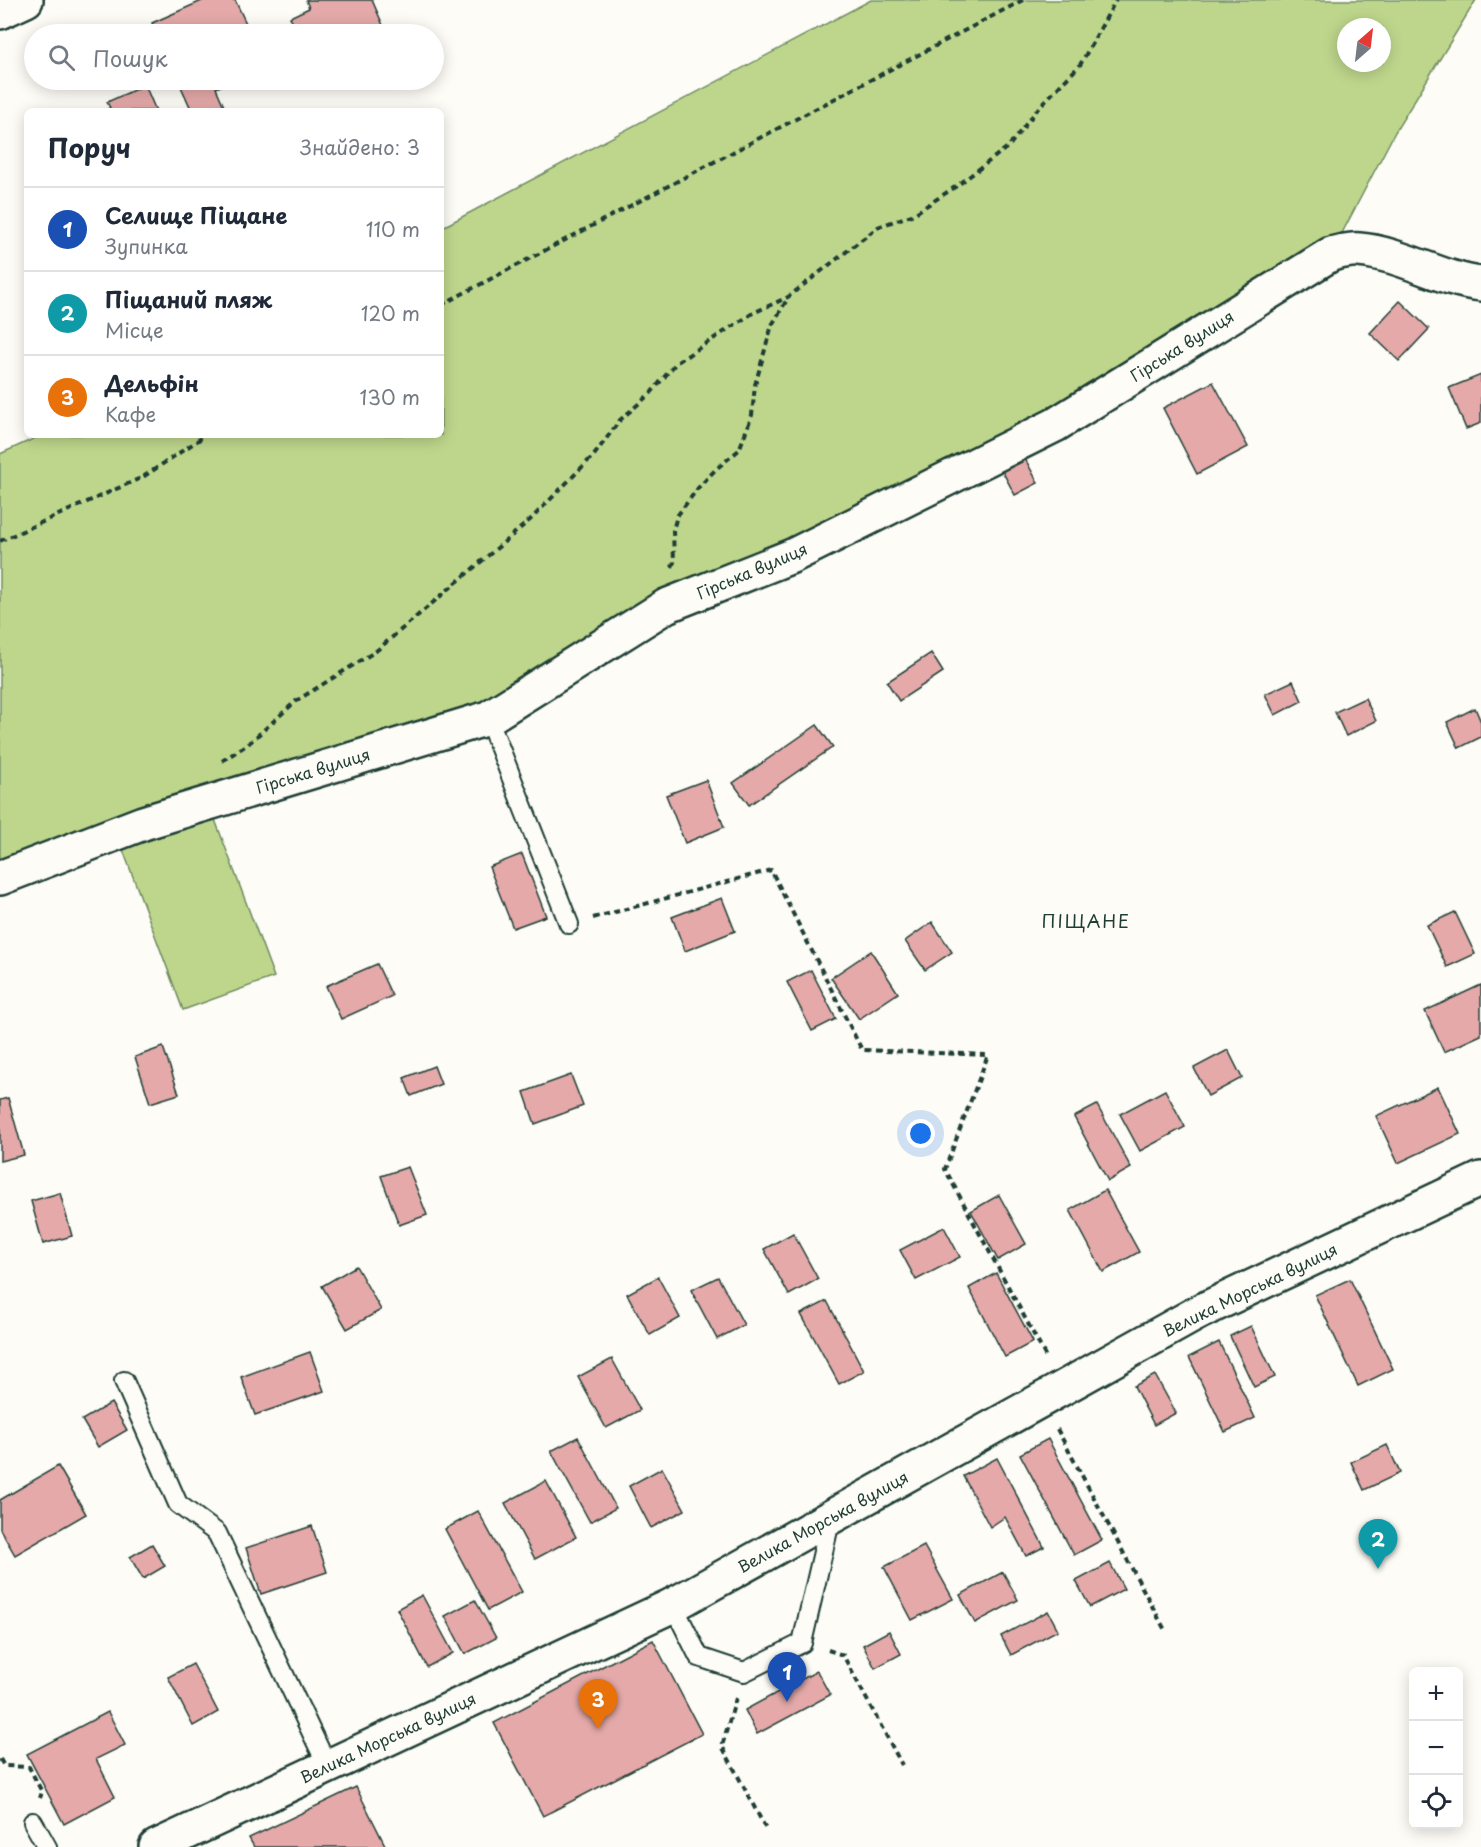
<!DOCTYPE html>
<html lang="uk">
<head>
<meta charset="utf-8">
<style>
	body { margin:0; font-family:"Playpen Sans",sans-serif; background:#f2f2f3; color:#1f2937 }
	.controls { position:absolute; right:18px; bottom:18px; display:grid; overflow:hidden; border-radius:9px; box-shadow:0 3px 15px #0003 }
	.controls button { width:54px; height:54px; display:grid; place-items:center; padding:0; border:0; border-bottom:2px solid #e0e1e3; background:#fff; color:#1f2937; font:30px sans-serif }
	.compass { position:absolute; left:1337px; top:18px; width:54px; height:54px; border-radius:50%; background:#fff; box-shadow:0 3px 15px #0003; rotate:28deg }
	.you { position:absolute; left:921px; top:1134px; width:21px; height:21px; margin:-15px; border:4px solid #fff; border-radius:50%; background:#1a73e8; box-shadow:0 0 0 9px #1a73e833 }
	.badge { display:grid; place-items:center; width:39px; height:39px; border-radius:50%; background:#111827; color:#fff; font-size:20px; font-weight:700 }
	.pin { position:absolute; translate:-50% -50px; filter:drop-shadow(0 2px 3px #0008) }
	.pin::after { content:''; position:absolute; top:32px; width:21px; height:18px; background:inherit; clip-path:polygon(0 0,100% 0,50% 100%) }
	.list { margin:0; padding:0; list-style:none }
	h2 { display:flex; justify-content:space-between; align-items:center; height:78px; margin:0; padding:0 24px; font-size:26px }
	h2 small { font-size:20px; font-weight:400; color:#747a83 }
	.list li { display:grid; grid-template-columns:39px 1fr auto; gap:18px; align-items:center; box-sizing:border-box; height:84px; padding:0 24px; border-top:2px solid #e0e1e3 }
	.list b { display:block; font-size:22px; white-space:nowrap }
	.list p { margin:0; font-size:20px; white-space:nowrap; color:#747a83 }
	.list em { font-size:20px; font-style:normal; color:#747a83 }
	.icon { flex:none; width:33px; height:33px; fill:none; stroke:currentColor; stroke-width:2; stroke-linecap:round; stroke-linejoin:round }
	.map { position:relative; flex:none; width:1481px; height:1847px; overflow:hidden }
	.search { position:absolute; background:#fff; box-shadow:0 3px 15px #0003; left:24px; top:24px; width:420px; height:66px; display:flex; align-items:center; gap:15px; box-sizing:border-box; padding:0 21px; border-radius:33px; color:#747a83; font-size:22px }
	.panel { position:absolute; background:#fff; box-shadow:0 3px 15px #0003; left:24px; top:108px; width:420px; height:330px; border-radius:9px }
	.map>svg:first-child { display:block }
	.green { fill:#bed68c; stroke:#6e8a60; stroke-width:1.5; fill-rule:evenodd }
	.building { fill:#e4a9a8; stroke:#1f3d34; stroke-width:1.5 }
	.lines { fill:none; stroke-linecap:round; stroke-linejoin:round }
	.lane-casing { stroke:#1f3d34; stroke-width:22 }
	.street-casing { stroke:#1f3d34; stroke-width:38 }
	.secondary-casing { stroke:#1f3d34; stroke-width:38 }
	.path { stroke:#1f3d34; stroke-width:4; stroke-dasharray:6 4.5; stroke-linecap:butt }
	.lane { stroke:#fdfcf7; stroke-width:18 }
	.street { stroke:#fdfcf7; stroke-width:33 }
	.secondary { stroke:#fdfcf7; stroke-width:33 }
	.labels { text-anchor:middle; stroke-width:4.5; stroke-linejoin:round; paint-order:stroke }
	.street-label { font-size:16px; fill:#1f3d34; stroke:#fdfcf7 }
	.neighbourhood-label { font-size:18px; letter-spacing:1.5px; fill:#1f3d34; stroke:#fdfcf7 }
</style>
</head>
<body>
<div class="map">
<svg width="1481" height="1847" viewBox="0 0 1481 1847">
	<rect width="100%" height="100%" fill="#fdfcf7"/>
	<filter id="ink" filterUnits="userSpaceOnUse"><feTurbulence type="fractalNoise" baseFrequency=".0167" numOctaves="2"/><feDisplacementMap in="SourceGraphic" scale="12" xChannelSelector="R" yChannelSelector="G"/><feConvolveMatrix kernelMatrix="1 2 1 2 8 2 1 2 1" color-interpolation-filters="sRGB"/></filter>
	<g filter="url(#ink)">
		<g class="green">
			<path d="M871 0H1476L1395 132 1331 254 792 556 488 718 0 878V454L42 435H441V228ZM1346 27H1382V63H1346Z"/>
			<polygon points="214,817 274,977 183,1010 123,850"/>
		</g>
		<g class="building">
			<polygon points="204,0 235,0 251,34 157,34 152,23"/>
			<polygon points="306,0 372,0 386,32 381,34 298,34 290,17 309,8"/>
			<polygon points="178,80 234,80 216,88 226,111 192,111"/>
			<polygon points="145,85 156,111 104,111 110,108 107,102"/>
			<polygon points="1400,301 1429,329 1399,361 1370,333"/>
			<polygon points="1481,375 1481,423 1466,429 1449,388"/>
			<polygon points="1213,382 1248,447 1197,474 1163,408"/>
			<polygon points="1022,453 1038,483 1015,495 999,465"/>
			<polygon points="931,653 943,672 899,701 887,682"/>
			<polygon points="1293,681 1302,701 1275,715 1265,694"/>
			<polygon points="1365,698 1376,721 1346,736 1335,712"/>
			<polygon points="1475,708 1481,722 1481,737 1459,748 1447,722"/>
			<polygon points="817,725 833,747 749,805 733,783"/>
			<polygon points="706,780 724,827 685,843 666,795"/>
			<polygon points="522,854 546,916 513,928 489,867"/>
			<polygon points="722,898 735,931 685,951 672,917"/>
			<polygon points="1455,912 1475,954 1447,967 1427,925"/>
			<polygon points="932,922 952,952 925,970 905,941"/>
			<polygon points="871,951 898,993 859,1019 831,978"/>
			<polygon points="377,964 392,996 341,1019 326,986"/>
			<polygon points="811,970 836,1019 812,1031 787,982"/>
			<polygon points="1481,985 1481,1035 1444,1052 1425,1011"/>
			<polygon points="163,1047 179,1094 150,1103 135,1057"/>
			<polygon points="1228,1050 1242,1078 1208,1096 1194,1068"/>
			<polygon points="434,1066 441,1084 411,1096 404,1078"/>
			<polygon points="571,1075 583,1106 535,1124 524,1092"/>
			<polygon points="1438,1087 1460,1134 1398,1163 1376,1116"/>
			<polygon points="1165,1090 1185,1127 1140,1151 1120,1114"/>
			<polygon points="8,1098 24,1155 0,1161 0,1100"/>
			<polygon points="1097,1105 1131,1168 1108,1181 1074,1117"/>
			<polygon points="408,1167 427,1215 399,1225 381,1176"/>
			<polygon points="1105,1190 1139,1252 1103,1272 1070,1210"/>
			<polygon points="60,1193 72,1236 43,1244 31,1201"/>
			<polygon points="999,1195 1026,1244 998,1260 971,1211"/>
			<polygon points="944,1227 960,1257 916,1280 900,1250"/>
			<polygon points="793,1233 818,1279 789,1295 764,1249"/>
			<polygon points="356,1266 381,1310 347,1329 322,1286"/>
			<polygon points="996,1273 1033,1342 1005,1357 969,1288"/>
			<polygon points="658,1277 680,1318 650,1335 627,1294"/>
			<polygon points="718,1277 744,1325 717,1339 691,1290"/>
			<polygon points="1350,1279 1393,1369 1358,1386 1315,1295"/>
			<polygon points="827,1301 864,1371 839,1384 801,1314"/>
			<polygon points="1251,1326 1275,1377 1254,1387 1230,1336"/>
			<polygon points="1219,1342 1255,1418 1225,1432 1189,1357"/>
			<polygon points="310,1352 324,1391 255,1415 241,1377"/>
			<polygon points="612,1359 640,1410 606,1428 578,1377"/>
			<polygon points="1155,1375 1176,1413 1154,1425 1134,1386"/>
			<polygon points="111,1403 127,1430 98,1447 82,1420"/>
			<polygon points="578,1437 616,1508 590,1522 551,1451"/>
			<polygon points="1048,1439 1102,1540 1074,1555 1020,1454"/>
			<polygon points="1387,1445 1400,1473 1364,1490 1351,1462"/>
			<polygon points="997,1458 1044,1547 1026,1556 1005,1517 990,1527 963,1476"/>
			<polygon points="58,1466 86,1514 15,1555 0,1529 0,1500"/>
			<polygon points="662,1468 685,1510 651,1528 629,1486"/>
			<polygon points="546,1481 576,1537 535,1559 505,1503"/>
			<polygon points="478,1511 522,1592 488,1610 445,1529"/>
			<polygon points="312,1526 327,1572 261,1594 246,1548"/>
			<polygon points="152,1544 165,1566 143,1579 130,1557"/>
			<polygon points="924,1546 953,1599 912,1620 884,1567"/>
			<polygon points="1110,1563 1124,1589 1090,1607 1076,1581"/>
			<polygon points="1003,1572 1018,1600 975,1623 960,1595"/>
			<polygon points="422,1595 453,1653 427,1667 397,1609"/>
			<polygon points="475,1600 496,1638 465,1654 445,1616"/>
			<polygon points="1048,1611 1058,1630 1011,1655 1001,1636"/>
			<polygon points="889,1631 901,1654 875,1668 863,1645"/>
			<polygon points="653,1640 702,1734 543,1816 494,1723"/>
			<polygon points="193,1664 218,1712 193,1726 168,1677"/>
			<polygon points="817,1671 830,1695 757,1734 745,1710"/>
			<polygon points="108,1712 125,1745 96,1759 115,1797 64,1824 27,1754"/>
			<polygon points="356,1787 386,1847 254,1847 249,1838"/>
		</g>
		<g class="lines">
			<g class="lane-casing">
				<g id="lane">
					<polyline points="488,718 569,924"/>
					<polyline points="124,1381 178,1504 217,1533 328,1767"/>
					<polyline points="673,1605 699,1657 744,1672 802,1643 831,1517"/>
					<polyline points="33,1822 47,1847"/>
				</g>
			</g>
			<g class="street-casing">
				<g id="street">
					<polyline points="0,12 26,0"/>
					<path d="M0 878 143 823 488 718 666 606 792 556 1055 425 1331 254C1340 252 1350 249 1359 250 1403 254 1439 279 1481 284"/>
					<polyline points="156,1847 673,1605"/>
				</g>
			</g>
			<g class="secondary-casing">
				<polyline id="secondary" points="673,1605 1201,1311 1481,1179"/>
			</g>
			<g class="path">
				<polyline points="441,305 1023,0"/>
				<polyline points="0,541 143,477 206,435"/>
				<polyline points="672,567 674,562 673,530 677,516 698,488 716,469 739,450 752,415 755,385 772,325 788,298"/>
				<polyline points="222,761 248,744 296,701 376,651 530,520 595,454 620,420 651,393 676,363 753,313 788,297 878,227 914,214 958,185 1009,146 1040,106 1080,65 1116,0"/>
				<polyline points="593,918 771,870 862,1050 988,1055 945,1169 1047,1359"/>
				<polyline points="1057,1429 1166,1632"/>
				<polyline points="828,1650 843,1655 902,1765"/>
				<polyline points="736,1698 722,1746 767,1831"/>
				<polyline points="0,1759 4,1766 29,1767 42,1792 40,1798"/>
			</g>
			<use href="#lane" class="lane"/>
			<use href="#street" class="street"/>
			<use href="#secondary" class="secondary"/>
		</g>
	</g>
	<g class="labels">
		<g class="street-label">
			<text transform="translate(1182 346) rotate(-32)" y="6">Гірська вулиця</text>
			<text transform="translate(752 571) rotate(-23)" y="6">Гірська вулиця</text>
			<text transform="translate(313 771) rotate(-17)" y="6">Гірська вулиця</text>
			<text transform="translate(1250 1290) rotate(-26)" y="6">Велика Морська вулиця</text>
			<text transform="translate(823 1522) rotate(-29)" y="6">Велика Морська вулиця</text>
			<text transform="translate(388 1738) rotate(-25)" y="6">Велика Морська вулиця</text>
		</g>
		<g class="neighbourhood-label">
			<text x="1086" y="928">ПІЩАНЕ</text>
		</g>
	</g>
</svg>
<div class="controls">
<button>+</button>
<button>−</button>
<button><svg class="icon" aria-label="locate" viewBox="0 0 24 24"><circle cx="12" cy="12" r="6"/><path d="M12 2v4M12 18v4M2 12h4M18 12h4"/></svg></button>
</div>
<svg class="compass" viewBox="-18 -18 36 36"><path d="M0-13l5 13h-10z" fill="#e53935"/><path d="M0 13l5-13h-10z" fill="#747a83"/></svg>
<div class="you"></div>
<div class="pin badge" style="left:787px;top:1702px;background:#1a4fb4">1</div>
<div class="pin badge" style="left:1378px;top:1569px;background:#0f9aa8">2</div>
<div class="pin badge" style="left:598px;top:1729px;background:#e8710a">3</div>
<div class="search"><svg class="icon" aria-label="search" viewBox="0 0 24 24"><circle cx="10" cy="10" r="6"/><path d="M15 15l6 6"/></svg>Пошук</div>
<section class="panel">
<h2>Поруч<small>Знайдено: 3</small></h2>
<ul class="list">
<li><span class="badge" style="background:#1a4fb4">1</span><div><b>Селище Піщане</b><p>Зупинка</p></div><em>110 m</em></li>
<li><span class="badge" style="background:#0f9aa8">2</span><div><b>Піщаний пляж</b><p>Місце</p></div><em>120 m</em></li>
<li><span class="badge" style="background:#e8710a">3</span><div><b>Дельфін</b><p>Кафе</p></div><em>130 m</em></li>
</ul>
</section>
</div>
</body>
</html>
